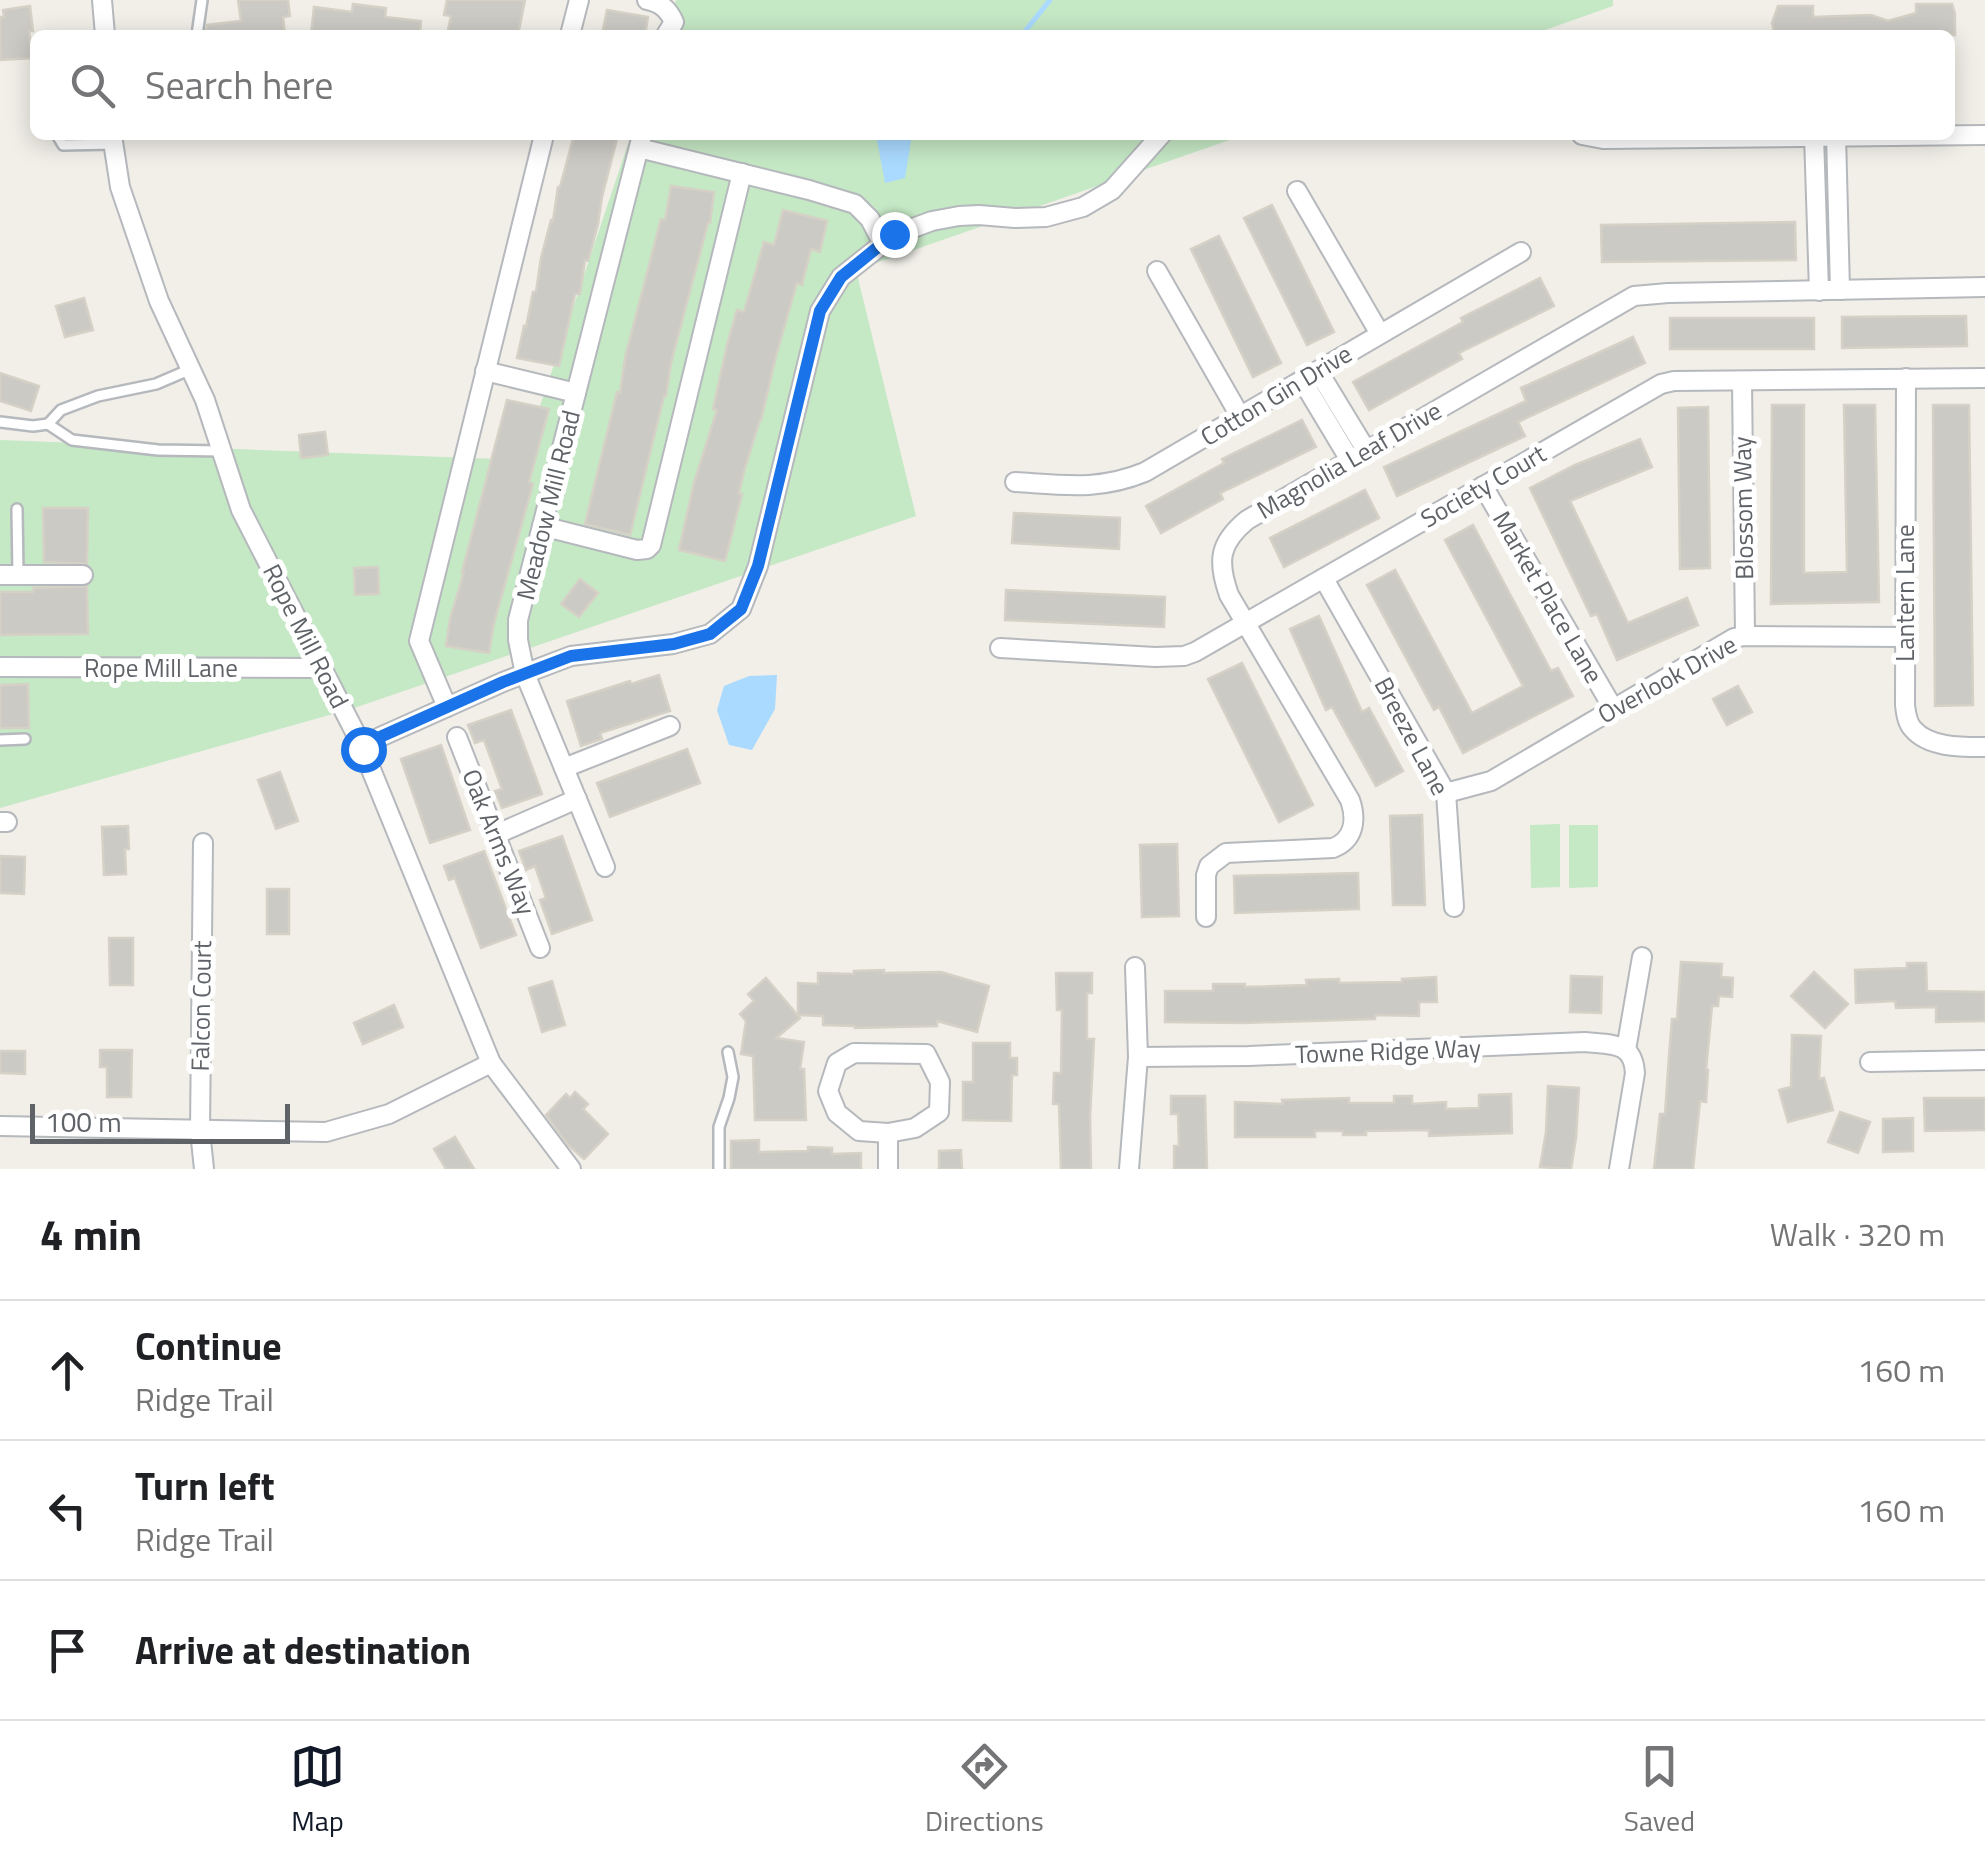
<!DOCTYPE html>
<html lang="en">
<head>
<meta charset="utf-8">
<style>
	body { margin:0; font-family:"Titillium Web",sans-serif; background:#f2f2f2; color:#202124 }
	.scale { position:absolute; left:30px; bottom:25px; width:260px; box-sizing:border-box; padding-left:10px; border:5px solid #5f6368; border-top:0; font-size:28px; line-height:35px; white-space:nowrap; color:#5f6368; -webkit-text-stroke:8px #fff; paint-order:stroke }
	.stop { position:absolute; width:30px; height:30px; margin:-22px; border:8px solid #1a73e8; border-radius:50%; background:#fff }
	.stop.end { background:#1a73e8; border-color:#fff; box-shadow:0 2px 10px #0008 }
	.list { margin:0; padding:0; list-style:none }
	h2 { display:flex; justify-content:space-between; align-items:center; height:130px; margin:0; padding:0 40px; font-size:42px }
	h2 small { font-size:32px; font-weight:400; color:#757577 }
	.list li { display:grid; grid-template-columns:65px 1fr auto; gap:30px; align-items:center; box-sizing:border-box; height:140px; padding:0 40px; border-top:2px solid #e0e0e0 }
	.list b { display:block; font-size:38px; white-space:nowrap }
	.list p { margin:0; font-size:32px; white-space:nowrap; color:#757577 }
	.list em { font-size:32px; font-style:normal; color:#757577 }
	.icon { flex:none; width:55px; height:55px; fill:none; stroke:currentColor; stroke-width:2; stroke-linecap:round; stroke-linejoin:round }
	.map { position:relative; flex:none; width:1985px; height:1169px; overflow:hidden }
	.search { position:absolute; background:#fff; box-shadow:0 5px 25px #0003; left:30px; right:30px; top:30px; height:110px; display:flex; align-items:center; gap:25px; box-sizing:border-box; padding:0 35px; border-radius:15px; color:#757577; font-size:38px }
	.sheet { height:550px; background:#fff }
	nav { display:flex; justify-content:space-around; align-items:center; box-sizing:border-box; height:140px; border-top:2px solid #e0e0e0; background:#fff; font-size:28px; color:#757577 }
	nav a { display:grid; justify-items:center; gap:5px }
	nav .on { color:#111827 }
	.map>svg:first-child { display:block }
	.green { fill:#c5e8c5 }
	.water { fill:#aadaff }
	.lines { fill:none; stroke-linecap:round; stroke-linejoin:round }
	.stream { stroke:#aadaff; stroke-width:5 }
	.building { fill:#cccac5; stroke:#d6d1c6; stroke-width:2.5 }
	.lane-casing { stroke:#b5b8bc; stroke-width:14 }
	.street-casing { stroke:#b5b8bc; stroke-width:22 }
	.lane { stroke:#fff; stroke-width:9 }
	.street { stroke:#fff; stroke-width:18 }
	.route { stroke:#1a73e8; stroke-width:12 }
	.labels { text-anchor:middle; stroke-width:10; stroke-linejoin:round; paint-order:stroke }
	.street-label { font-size:25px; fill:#5f6368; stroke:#fff }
</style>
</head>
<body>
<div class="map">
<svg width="1985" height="1169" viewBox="0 0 1985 1169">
	<rect width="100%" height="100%" fill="#f1efe8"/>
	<g class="green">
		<polygon points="676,0 1613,0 1613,6 1531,35 664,35"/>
		<polygon points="631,135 1244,135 856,270 916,516 354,708 0,808 0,440 522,460"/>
		<polygon points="1560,824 1560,887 1531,888 1530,825"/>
		<polygon points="1569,825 1598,825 1598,887 1569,888"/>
	</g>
	<g class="water">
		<polygon points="876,135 909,135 911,141 905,178 885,183"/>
		<polygon points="777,675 775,709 752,750 729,745 717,710 724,686 749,676"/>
	</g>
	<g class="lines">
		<polyline class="stream" points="1022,35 1050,0"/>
	</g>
	<g class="building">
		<polygon points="238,0 288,0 290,16 283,17 285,35 205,35 207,25 241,21"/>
		<polygon points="447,0 525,0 518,35 447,35 451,16 444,15"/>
		<polygon points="353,4 386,8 385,17 421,21 420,35 311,35 314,7 352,12"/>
		<polygon points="1916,4 1952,4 1955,14 1955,35 1775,35 1772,23 1778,6 1813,6 1813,17 1871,15 1888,21 1916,13"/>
		<polygon points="30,6 33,31 29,31 32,58 0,60 0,17 4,17 3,10"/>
		<polygon points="607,10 648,17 645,35 602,35"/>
		<polygon points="574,135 618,135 602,197 598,224 588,261 585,260 580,294 575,294 559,366 517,358 524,326 526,327 533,292 536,292 541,258 551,220 553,221 558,187 560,187"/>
		<polygon points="671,186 714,192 710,223 708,223 671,363 666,396 664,396 630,535 585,524 617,392 620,393 625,358 661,219 665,220"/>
		<polygon points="1272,205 1334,332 1307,345 1244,218"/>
		<polygon points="783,210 827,221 820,252 811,249 802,285 797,283 777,352 761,420 760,420 745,468 739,493 742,494 725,561 679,550 694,483 717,410 713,409 727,345 737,310 744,312 764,242 774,245"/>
		<polygon points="1795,222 1796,260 1602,262 1601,225"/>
		<polygon points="1219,236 1281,363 1253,377 1191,249"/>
		<polygon points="1540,278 1554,306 1459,353 1462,359 1369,410 1353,382 1463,322 1461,318"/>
		<polygon points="84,298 93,330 65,337 56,306"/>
		<polygon points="1966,316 1967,346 1842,348 1842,317"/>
		<rect x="1670" y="318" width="144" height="31"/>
		<polygon points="1633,337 1645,363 1518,422 1525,436 1397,496 1384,467 1526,401 1521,388"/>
		<polygon points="0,373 39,386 31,411 0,401"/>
		<polygon points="507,400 549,409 529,482 533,484 494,623 489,653 446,646 450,619 464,572 462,572"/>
		<polygon points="1772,405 1804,405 1804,573 1847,572 1844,405 1875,405 1879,602 1771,604"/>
		<polygon points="1933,405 1969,405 1973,705 1935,706"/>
		<polygon points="1708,407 1710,568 1680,569 1678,408"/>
		<polygon points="1302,420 1316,447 1220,493 1223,499 1161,533 1146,506 1224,463 1222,459"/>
		<polygon points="325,432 328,455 301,458 299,435"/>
		<polygon points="1640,439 1652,467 1570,501 1628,623 1687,598 1698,625 1617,660 1597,614 1591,616 1530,488 1575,465"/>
		<polygon points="1365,490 1379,518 1284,567 1270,538"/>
		<polygon points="43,508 88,508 87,564 44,562"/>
		<polygon points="1014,513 1120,518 1119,549 1012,543"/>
		<polygon points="1473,525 1551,671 1558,668 1573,696 1463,753 1439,707 1434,710 1367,585 1395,570 1472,713 1523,686 1445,540"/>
		<polygon points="378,567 379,594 355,595 354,568"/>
		<polygon points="580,579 598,593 579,617 561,604"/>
		<polygon points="87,586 88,634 0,635 0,592 33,592 33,588"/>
		<polygon points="1006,590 1165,597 1164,627 1005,620"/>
		<polygon points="1319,616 1362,712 1369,708 1403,771 1376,786 1332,707 1326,710 1290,629"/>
		<polygon points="1242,663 1313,805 1279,822 1208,679"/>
		<polygon points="659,675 670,711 600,733 602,739 581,746 567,701 630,681 631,684"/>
		<polygon points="28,684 29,728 0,728 0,685"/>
		<polygon points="1738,686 1752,712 1727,725 1713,699"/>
		<polygon points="511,710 542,794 502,808 495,791 502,789 484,740 475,743 468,725"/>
		<polygon points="441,745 470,830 430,843 401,759"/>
		<polygon points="687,749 700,783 610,817 597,783"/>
		<polygon points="280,772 298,821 276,829 258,780"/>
		<polygon points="1422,815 1425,905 1393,905 1390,816"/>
		<polygon points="128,826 129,849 125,849 126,874 104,875 102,827"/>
		<polygon points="562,836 592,920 552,934 540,900 546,898 535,866 526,870 519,851"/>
		<polygon points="1177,844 1179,916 1142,917 1140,845"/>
		<polygon points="484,851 516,935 481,948 455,878 449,880 444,866"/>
		<polygon points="0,856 25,857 24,894 0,893"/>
		<polygon points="1358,873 1359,909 1235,913 1234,876"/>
		<rect x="267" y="889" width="22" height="45"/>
		<polygon points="109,938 133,938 133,985 110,985"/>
		<polygon points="1681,962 1722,964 1721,977 1733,978 1732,997 1719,996 1718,1006 1712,1006 1706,1070 1708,1070 1706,1102 1700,1101 1693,1169 1654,1169 1660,1114 1665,1114 1669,1056 1672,1019 1677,1019"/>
		<polygon points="1907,963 1926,963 1927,991 1985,992 1985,1021 1936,1022 1936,1007 1896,1008 1895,1001 1856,1003 1855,970 1907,968"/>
		<polygon points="884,970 884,973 941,972 989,986 977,1032 937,1021 937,1026 855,1028 855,1026 823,1025 823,1016 798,1015 798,983 818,984 818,973 854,974 854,971"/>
		<polygon points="1814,972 1848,1004 1825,1028 1791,996"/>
		<polygon points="1056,973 1092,973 1092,993 1087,993 1087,1039 1094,1039 1090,1117 1091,1169 1061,1169 1059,1104 1053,1104 1054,1073 1061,1073 1062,1010 1057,1010"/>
		<polygon points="1571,976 1602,977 1601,1013 1570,1012"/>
		<polygon points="1436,977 1437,1002 1419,1002 1419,1016 1375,1015 1375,1019 1243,1023 1165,1022 1165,991 1213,991 1213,984 1245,984 1245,987 1307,985 1306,980 1339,979 1339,983 1402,982 1402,979"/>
		<polygon points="766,978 800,1018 776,1038 804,1042 800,1069 804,1069 806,1120 755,1120 753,1056 741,1054 746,1021 740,1014 754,1001 748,994"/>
		<polygon points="552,981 565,1025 542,1032 529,988"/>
		<polygon points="394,1005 403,1027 363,1044 354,1023"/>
		<polygon points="1792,1035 1821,1036 1819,1079 1824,1078 1833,1110 1788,1122 1779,1090 1791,1087"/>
		<polygon points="973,1043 1010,1043 1010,1058 1017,1058 1017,1075 1012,1075 1011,1121 963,1120 963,1082 973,1082"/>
		<polygon points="100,1050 132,1050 131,1097 107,1097 107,1067 100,1067"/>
		<polygon points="0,1051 25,1051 25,1074 0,1073"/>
		<polygon points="1548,1086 1579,1088 1576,1138 1571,1169 1540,1167 1546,1132"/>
		<polygon points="575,1092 588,1104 583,1109 608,1134 584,1159 569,1146 546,1115 566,1094 570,1098"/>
		<polygon points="1511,1094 1512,1133 1429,1136 1429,1130 1366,1131 1366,1135 1343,1135 1343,1131 1315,1131 1315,1137 1235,1137 1235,1102 1283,1104 1282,1100 1349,1098 1349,1103 1394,1103 1394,1096 1412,1096 1412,1104 1446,1102 1446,1109 1479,1108 1479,1095"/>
		<polygon points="1171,1096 1205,1096 1207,1169 1174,1169 1174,1146 1179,1146 1178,1114 1171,1114"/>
		<polygon points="1924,1098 1985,1098 1985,1130 1925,1131"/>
		<polygon points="1840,1112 1870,1122 1858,1153 1828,1142"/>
		<polygon points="1913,1118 1913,1151 1883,1152 1883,1119"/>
		<polygon points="455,1137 474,1169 446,1169 434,1149"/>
		<polygon points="759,1140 759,1152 808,1151 808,1147 832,1148 832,1154 861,1153 861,1169 731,1169 731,1141"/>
		<polygon points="961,1150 962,1169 939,1169 939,1151"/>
	</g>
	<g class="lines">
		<g class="lane-casing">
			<g id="lane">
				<polyline points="197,35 202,0"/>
				<polyline points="57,135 63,145 113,144"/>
				<polyline points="0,422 33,426 48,424 61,410 98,396 156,384 191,369"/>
				<polyline points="48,424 72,440 158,450 222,451"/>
				<polyline points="17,509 18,575"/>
				<polyline points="0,740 25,739"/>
				<polyline points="719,1169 719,1127 729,1098 733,1077 728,1052"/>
			</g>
		</g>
		<g class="street-casing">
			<g id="street">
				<polyline points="102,0 105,35"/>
				<path d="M647 0C661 3 668 9 674 22L666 35"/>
				<polyline points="570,35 579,0"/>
				<polyline points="112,135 120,187 159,301 205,400 241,510 359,740 491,1063 571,1169"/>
				<polyline points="1582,135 1603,139 1985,135"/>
				<polyline points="1814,135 1819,291"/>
				<polyline points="1836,135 1840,290"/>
				<polyline points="639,148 809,190 855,204 870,219 882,242"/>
				<polyline points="1297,191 1380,334"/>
				<polyline points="1157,271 1240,416"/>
				<polyline points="485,371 576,393"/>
				<polyline points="1318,371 1366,450"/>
				<path d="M1906 378 1905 705C1906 713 1907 723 1913 729 1929 748 1963 747 1985 747"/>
				<polyline points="1302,380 1350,460"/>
				<polyline points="1742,381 1745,636"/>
				<path d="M1015 482C1063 485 1099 491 1145 472L1521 252"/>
				<polyline points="1483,486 1613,708"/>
				<polyline points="542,526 637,550 647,549 651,545 742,173"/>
				<polyline points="0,575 83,575"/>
				<polyline points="1324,579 1446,793 1454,907"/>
				<polyline points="1000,648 1155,657 1184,656 1195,652 1661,384 1674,381 1985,378"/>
				<polyline points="0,667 323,668"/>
				<polyline points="447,707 419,641 544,135"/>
				<polyline points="457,737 540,948"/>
				<polyline points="363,749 380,737 503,682 571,656 673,644 710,634 741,609 758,566 820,311 841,277 894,235 932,221 959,216 979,215 1015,218 1046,217 1083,207 1112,190 1161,135"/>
				<polyline points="564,768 670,726"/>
				<polyline points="1446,793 1491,781 1734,638 1745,636 1905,637"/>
				<polyline points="0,822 7,822"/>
				<polyline points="497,834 577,799"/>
				<polyline points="203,843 200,1131 204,1169"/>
				<polyline points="605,867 525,674 518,640 518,620 642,135"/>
				<path d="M1206 917V875L1209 866 1226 853 1333 848C1354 840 1357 820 1350 800L1229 595C1217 561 1219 543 1247 520L1634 296 1668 293 1985 287"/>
				<polyline points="1135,967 1138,1057"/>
				<polyline points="1626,1050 1642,957"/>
				<polygon points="854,1053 926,1054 940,1082 939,1112 915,1128 888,1133 859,1131 837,1113 828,1091 837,1063"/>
				<polyline points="1870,1062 1985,1060"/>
				<polyline points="0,1126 326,1132 389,1114 491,1063"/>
				<polyline points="888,1169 888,1133"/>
				<path d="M1129 1169 1138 1057 1249 1056 1585 1042C1611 1045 1633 1041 1635 1073L1619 1169"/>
			</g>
		</g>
		<use href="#lane" class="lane"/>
		<use href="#street" class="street"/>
	</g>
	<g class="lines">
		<polyline class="route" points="363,749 380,737 503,682 571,656 674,644 710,634 741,609 758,566 820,311 841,277 894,234"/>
	</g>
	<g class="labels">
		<g class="street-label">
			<text transform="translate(1276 395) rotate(-31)" y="9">Cotton Gin Drive</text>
			<text transform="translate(1349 460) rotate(-30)" y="9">Magnolia Leaf Drive</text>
			<text transform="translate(1483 486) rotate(-30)" y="9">Society Court</text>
			<text transform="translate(548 505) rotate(-76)" y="9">Meadow Mill Road</text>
			<text transform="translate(1743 508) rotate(-91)" y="9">Blossom Way</text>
			<text transform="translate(1905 593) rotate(-90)" y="9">Lantern Lane</text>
			<text transform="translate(1548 597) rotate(60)" y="9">Market Place Lane</text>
			<text transform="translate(306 636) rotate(63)" y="9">Rope Mill Road</text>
			<text x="161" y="677">Rope Mill Lane</text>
			<text transform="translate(1667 679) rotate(-29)" y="9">Overlook Drive</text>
			<text transform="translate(1412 736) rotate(62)" y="9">Breeze Lane</text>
			<text transform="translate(499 842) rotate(68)" y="9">Oak Arms Way</text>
			<text transform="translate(201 1006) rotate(-89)" y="9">Falcon Court</text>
			<text transform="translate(1388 1051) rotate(-2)" y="9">Towne Ridge Way</text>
		</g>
	</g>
</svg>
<div class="scale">100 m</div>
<div class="stop" style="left:363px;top:749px"></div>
<div class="stop end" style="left:894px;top:234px"></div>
<div class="search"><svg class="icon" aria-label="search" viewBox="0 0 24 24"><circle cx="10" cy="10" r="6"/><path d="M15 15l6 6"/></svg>Search here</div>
</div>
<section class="sheet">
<h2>4 min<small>Walk · 320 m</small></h2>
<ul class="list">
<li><svg class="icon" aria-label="ahead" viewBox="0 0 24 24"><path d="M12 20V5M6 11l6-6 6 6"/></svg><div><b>Continue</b><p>Ridge Trail</p></div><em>160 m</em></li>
<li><svg class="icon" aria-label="left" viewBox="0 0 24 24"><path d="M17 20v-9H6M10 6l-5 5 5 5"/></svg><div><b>Turn left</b><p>Ridge Trail</p></div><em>160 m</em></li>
<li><svg class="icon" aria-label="arrive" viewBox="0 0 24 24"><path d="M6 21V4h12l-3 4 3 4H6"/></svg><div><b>Arrive at destination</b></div></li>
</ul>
</section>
<nav>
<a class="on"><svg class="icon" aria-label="map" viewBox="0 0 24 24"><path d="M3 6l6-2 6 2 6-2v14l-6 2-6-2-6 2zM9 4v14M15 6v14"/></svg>Map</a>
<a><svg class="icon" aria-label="directions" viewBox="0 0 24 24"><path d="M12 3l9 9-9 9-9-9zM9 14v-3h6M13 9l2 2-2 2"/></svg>Directions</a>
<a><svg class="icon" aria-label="saved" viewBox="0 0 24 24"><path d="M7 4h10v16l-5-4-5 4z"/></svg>Saved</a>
</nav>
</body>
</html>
